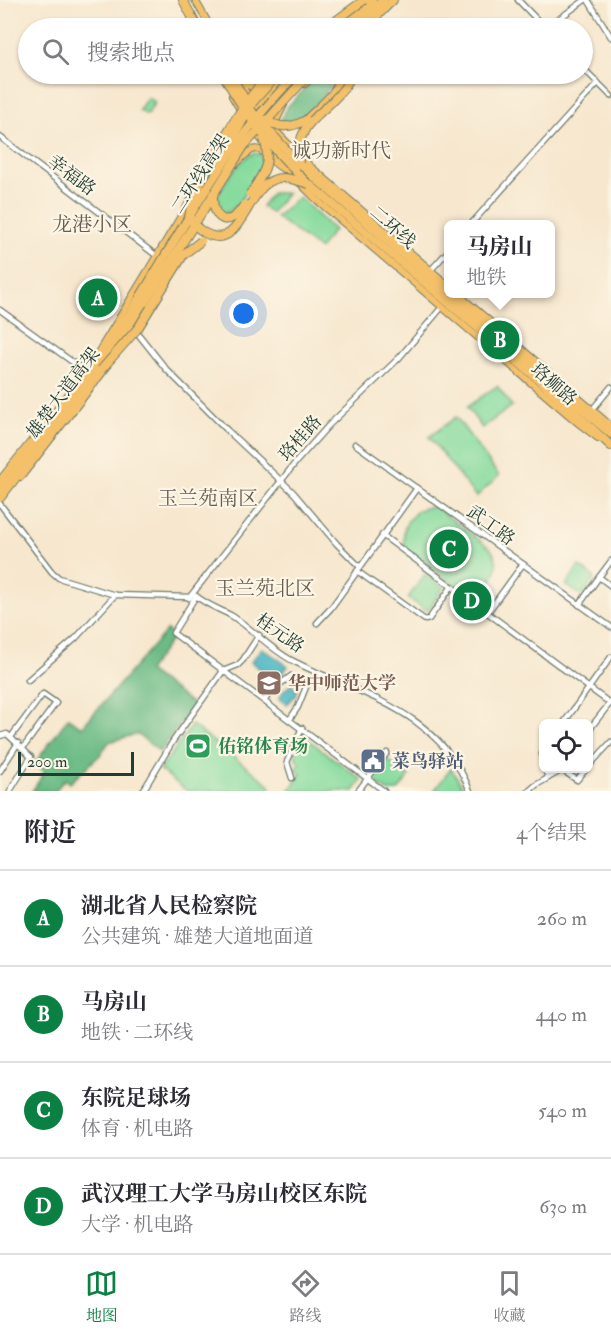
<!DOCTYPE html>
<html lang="zh">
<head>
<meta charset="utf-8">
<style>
	body { margin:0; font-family:"IM FELL Double Pica","Noto Serif SC",serif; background:#f2f2f3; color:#2b2b33 }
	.controls { position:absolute; right:18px; bottom:18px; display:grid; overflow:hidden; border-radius:9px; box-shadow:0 2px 4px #0004 }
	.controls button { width:54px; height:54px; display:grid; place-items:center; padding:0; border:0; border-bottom:2px solid #e1e1e2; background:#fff; color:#2b2b33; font:30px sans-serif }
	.scale { position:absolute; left:18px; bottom:15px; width:116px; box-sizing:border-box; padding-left:6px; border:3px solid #1f3d34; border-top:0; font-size:16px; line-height:21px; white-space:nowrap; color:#1f3d34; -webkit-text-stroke:4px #fcf5e5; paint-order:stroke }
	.you { position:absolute; left:244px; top:314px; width:21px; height:21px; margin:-15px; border:4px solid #fff; border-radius:50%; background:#1a73e8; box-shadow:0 0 0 9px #1a73e833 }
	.badge { display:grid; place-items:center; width:39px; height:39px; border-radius:50%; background:#0b8043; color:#fff; font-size:20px; font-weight:700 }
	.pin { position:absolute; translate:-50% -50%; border:3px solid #fff; box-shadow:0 2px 6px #0006 }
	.popup { position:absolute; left:444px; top:220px; width:111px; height:78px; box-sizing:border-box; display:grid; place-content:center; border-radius:9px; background:#fff; filter:drop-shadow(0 2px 4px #0005); font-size:20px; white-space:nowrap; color:#7c7c81 }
	.popup b { font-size:22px; color:#2b2b33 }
	.popup::after { content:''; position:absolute; left:50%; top:100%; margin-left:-12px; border:12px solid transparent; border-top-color:#fff }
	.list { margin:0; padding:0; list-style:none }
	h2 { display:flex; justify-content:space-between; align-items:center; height:78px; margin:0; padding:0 24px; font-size:26px }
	h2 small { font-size:20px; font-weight:400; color:#7c7c81 }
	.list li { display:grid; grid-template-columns:39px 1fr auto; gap:18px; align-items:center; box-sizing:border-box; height:96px; padding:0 24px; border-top:2px solid #e1e1e2 }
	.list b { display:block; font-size:22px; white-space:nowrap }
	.list p { margin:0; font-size:20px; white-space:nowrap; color:#7c7c81 }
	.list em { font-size:20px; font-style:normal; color:#7c7c81 }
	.icon { flex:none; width:33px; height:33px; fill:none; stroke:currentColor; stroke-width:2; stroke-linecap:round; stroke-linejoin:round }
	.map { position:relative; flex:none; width:611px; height:791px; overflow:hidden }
	.search { position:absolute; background:#fff; box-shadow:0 2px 4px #0004; left:18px; right:18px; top:18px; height:66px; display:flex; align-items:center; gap:15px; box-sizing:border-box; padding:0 21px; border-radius:33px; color:#7c7c81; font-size:22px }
	.sheet { height:462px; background:#fff }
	nav { display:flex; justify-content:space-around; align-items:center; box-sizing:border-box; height:84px; border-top:2px solid #e1e1e2; background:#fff; font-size:16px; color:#7c7c81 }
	nav a { display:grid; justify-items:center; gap:3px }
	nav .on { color:#0b8043 }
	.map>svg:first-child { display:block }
	.green { fill:#86db9e; stroke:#528c69; stroke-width:1.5 }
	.forest { fill:#6cbb85; stroke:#467c5c; stroke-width:1.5 }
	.water { fill:#4ab8c4; stroke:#347a7c; stroke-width:1.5 }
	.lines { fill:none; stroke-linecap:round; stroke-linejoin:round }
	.minor-casing { stroke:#6b786a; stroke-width:7 }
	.major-casing { stroke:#6b786a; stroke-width:8 }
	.highway-casing { stroke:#6b786a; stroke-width:10 }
	.minor { stroke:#fff; stroke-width:4.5 }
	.major { stroke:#f4c16a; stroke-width:6 }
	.highway { stroke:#f4c16a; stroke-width:8 }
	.highway-bridge-casing { stroke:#6b786a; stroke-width:10; stroke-linecap:butt }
	.highway-bridge { stroke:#f4c16a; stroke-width:8 }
	.labels { text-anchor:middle; stroke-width:4.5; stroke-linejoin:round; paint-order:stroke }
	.street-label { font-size:18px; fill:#1f3d34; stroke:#fcf5e5 }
	.education-label { font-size:18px; font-weight:bold; fill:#785e54; stroke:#fcf5e5; text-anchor:start }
	.leisure-label { font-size:18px; font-weight:bold; fill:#27864d; stroke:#fcf5e5; text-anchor:start }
	.service-label { font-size:18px; font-weight:bold; fill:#4e5e75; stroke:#fcf5e5; text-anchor:start }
	.neighbourhood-label { font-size:20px; fill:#675e51; stroke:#fcf5e5 }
</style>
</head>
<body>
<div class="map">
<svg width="611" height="791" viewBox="0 0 611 791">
	<rect width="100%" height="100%" fill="#fcf5e5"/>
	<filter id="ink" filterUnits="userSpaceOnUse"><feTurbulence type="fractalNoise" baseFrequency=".0167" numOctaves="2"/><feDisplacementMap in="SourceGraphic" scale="12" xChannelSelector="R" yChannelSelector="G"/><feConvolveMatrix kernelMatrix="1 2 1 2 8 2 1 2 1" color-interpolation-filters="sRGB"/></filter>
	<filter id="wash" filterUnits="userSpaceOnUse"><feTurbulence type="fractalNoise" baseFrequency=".008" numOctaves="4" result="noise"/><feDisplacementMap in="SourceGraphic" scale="24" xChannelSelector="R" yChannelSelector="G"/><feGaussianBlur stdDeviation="1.35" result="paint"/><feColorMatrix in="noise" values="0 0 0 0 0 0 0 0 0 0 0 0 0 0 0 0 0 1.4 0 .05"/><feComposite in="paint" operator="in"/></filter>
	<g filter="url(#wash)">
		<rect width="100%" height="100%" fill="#f7e7ce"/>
		<g class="green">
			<polygon points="147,98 155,102 147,115 139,110"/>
			<path d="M254 153 261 155 263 159 261 166C253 180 237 216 220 214 219 211 217 207 217 204 217 189 241 158 254 153Z"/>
			<polygon points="272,193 287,193 271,213 262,206"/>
			<polygon points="299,197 334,230 319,249 276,217"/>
			<polygon points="497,386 512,406 482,428 467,407"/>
			<polygon points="456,417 499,476 476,497 429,437"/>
			<path d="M428 507H435L490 548C507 569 488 595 463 591L407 551 404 545V530L407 522 417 511Z"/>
			<polygon points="579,566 595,578 582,596 566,585"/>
			<polygon points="425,574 444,587 427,611 408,598"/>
			<polygon points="192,725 270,785 271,791 187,791 160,770"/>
			<polygon points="305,737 362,780 354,791 289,791 301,774 295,769 300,762 296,759 295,750"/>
			<polygon points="385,758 409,776 398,791 387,791 370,778"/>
			<polygon points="451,768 465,791 434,791"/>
		</g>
		<g class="forest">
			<path d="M319 74H336C332 91 302 126 283 122L281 118 288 106Z"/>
			<polygon points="167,630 174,636 148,671 194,705 160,752 137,734 109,742 100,755 70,783 65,779 55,791 32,791 45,772 35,763 68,718 82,727"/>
		</g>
		<g class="water">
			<polygon points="262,648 288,666 277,681 251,662"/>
			<polygon points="292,684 294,688 298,688 296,695 287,704 279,699 284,690"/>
		</g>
	</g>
	<g filter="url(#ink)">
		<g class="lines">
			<g class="minor-casing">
				<g id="minor">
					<polyline points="518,0 545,28"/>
					<polyline points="588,0 611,37"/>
					<polyline points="546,28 585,0"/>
					<polyline points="582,67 611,96"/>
					<polyline points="0,137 157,256"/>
					<polyline points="471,224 598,83"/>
					<polyline points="431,270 449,250"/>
					<polyline points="0,310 85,371"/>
					<polyline points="135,330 166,369 228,431 293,492 337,544 360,567"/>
					<polyline points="592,410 611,387"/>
					<polyline points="355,444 611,627"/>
					<polyline points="0,504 52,572 59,578 115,595 190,597"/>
					<polyline points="382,535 611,704"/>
					<polyline points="357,571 425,620 429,619 452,586"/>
					<polyline points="599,577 611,561"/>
					<path d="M196 596C207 605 219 609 232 616 254 630 272 651 295 662 363 696 439 711 470 791"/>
					<polyline points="196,596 173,633 384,791"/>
					<polyline points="189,598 296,462 329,425 399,358 442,307"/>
					<polyline points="579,605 599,577 611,586"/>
					<polyline points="488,612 523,564"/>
					<polyline points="317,623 331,608 417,488"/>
					<polyline points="28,680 76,638 115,595"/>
					<polyline points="265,700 272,690 291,676"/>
					<polyline points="290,719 298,707 306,687"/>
					<polyline points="563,724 611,657"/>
					<polyline points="588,731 610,703"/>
					<polyline points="0,736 7,734 31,757 10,791"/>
					<polyline points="11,737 43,694 56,703 23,748"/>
					<polyline points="544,752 542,754 544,761"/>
					<polyline points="588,767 611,742"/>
					<polyline points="545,768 548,778"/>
					<polyline points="0,771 18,743"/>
					<polyline points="292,778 287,762 302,728"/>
					<polyline points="143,791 173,741 223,671 238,665 243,660 259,635"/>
					<polyline points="358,791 387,753"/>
					<polyline points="529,791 536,785 562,770 577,780 587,768"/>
				</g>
			</g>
			<g class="major-casing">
				<g id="major">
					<polyline points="195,0 211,28"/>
					<polyline points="334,28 349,15"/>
					<polyline points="235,74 252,102"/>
					<polyline points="240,81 254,88 261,88"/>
					<polyline points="305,84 315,74"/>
					<path d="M232 96C255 137 285 169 318 201L577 422 598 438"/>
					<polyline points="250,113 287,74"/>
					<polyline points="267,122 310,166 449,286"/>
					<polyline points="276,129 277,119 284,105"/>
					<path d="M236 164C263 135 259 155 283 169"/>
					<polyline points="458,294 611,426"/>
					<polyline points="130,333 153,296"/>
					<polyline points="21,477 107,367"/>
					<polyline points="0,480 61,404 96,356 192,198"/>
				</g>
			</g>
			<g class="highway-casing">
				<g id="highway">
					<polyline points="183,0 198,28"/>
					<polyline points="343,28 372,0"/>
					<polyline points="354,28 383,0"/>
					<polyline points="365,28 393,0"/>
					<polyline points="348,82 351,74"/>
					<path d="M306 120C318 107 341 92 340 74"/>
					<polyline points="299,164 611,434"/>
					<polyline points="309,184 538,379 611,446"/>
					<polyline points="111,354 145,302"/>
					<polyline points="0,488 66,407 110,345 139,299"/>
					<polyline points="0,498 105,364"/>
				</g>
			</g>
			<use href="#minor" class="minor"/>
			<use href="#major" class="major"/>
			<use href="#highway" class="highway"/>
			<g class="highway-bridge-casing">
				<g id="highway-bridge">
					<polyline points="326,28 364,0"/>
					<path d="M223 74C248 119 271 147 307 183"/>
					<polyline points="230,74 253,113 299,164"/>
					<path d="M271 74C262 82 254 92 247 102 235 118 186 200 190 216 192 223 198 229 205 233 241 253 246 190 273 180 284 175 298 181 309 184"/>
					<path d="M263 119C279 128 290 129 306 120"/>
					<polyline points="221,160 253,102 278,74"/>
					<path d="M299 164C295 116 327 117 348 82"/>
					<path d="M213 194C212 222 230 229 244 205"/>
					<path d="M250 194C263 174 272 164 264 139"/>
					<path d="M139 299C187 221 231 138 297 74"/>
					<polyline points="145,302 244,146 309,74"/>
					<polyline points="101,370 138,328 184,254 201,241"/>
				</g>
			</g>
			<use href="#highway-bridge" class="highway-bridge"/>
		</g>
	</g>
	<defs>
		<g id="university-square" transform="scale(1.35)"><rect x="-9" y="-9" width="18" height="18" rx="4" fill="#8d6e63" stroke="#fcf5e5"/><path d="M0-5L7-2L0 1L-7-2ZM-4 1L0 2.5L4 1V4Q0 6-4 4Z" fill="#fff"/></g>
		<g id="stadium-square" transform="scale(1.35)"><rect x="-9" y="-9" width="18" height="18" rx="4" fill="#2e9e5b" stroke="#fcf5e5"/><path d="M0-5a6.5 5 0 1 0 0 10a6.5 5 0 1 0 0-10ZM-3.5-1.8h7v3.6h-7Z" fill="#fff"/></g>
		<g id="civic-square" transform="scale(1.35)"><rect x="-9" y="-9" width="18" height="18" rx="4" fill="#5c6f8a" stroke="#fcf5e5"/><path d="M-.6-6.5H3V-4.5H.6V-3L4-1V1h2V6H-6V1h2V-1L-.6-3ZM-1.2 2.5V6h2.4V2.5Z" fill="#fff"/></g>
	</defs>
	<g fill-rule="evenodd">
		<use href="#university-square" x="269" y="683"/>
		<use href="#stadium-square" x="198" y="746"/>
		<use href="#civic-square" x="373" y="761"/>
	</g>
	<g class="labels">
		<g class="street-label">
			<text transform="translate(200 174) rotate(-57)" y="6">二环线高架</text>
			<text transform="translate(72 175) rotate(37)" y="6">幸福路</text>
			<text transform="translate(393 227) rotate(41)" y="6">二环线</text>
			<text transform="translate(554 384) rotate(41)" y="6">珞狮路</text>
			<text transform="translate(63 393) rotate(-53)" y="6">雄楚大道高架</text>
			<text transform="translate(300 438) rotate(-49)" y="6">珞桂路</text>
			<text transform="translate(491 525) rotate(36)" y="6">武工路</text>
			<text transform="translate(280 633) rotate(35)" y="6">桂元路</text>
		</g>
		<g class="education-label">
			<text x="288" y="689">华中师范大学</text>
		</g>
		<g class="leisure-label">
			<text x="218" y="752">佑铭体育场</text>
		</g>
		<g class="service-label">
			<text x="392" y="767">菜鸟驿站</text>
		</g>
		<g class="neighbourhood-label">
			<text x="341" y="157">诚功新时代</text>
			<text x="92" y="231">龙港小区</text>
			<text x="208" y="505">玉兰苑南区</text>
			<text x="265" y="595">玉兰苑北区</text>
		</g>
	</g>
</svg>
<div class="controls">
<button><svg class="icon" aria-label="locate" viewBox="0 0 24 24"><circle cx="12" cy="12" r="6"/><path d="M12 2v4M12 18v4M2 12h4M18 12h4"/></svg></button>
</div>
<div class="scale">200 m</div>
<div class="you"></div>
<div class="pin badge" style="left:98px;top:298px">A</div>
<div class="pin badge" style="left:500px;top:340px">B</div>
<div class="popup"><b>马房山</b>地铁</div>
<div class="pin badge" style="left:449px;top:549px">C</div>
<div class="pin badge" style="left:472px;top:601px">D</div>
<div class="search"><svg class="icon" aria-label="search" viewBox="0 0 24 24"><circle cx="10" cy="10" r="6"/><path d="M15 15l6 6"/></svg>搜索地点</div>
</div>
<section class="sheet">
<h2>附近<small>4个结果</small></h2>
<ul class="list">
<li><span class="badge">A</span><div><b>湖北省人民检察院</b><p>公共建筑 · 雄楚大道地面道</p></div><em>260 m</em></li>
<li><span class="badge">B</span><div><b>马房山</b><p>地铁 · 二环线</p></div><em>440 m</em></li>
<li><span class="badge">C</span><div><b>东院足球场</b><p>体育 · 机电路</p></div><em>540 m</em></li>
<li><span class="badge">D</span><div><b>武汉理工大学马房山校区东院</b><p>大学 · 机电路</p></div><em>630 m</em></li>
</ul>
</section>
<nav>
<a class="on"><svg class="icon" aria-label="map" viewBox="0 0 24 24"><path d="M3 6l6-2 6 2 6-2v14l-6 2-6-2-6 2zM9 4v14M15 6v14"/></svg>地图</a>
<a><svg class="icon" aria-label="directions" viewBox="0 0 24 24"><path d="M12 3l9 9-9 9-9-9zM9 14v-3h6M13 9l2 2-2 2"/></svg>路线</a>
<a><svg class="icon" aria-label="saved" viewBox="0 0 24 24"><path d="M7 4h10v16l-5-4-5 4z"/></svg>收藏</a>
</nav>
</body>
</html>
